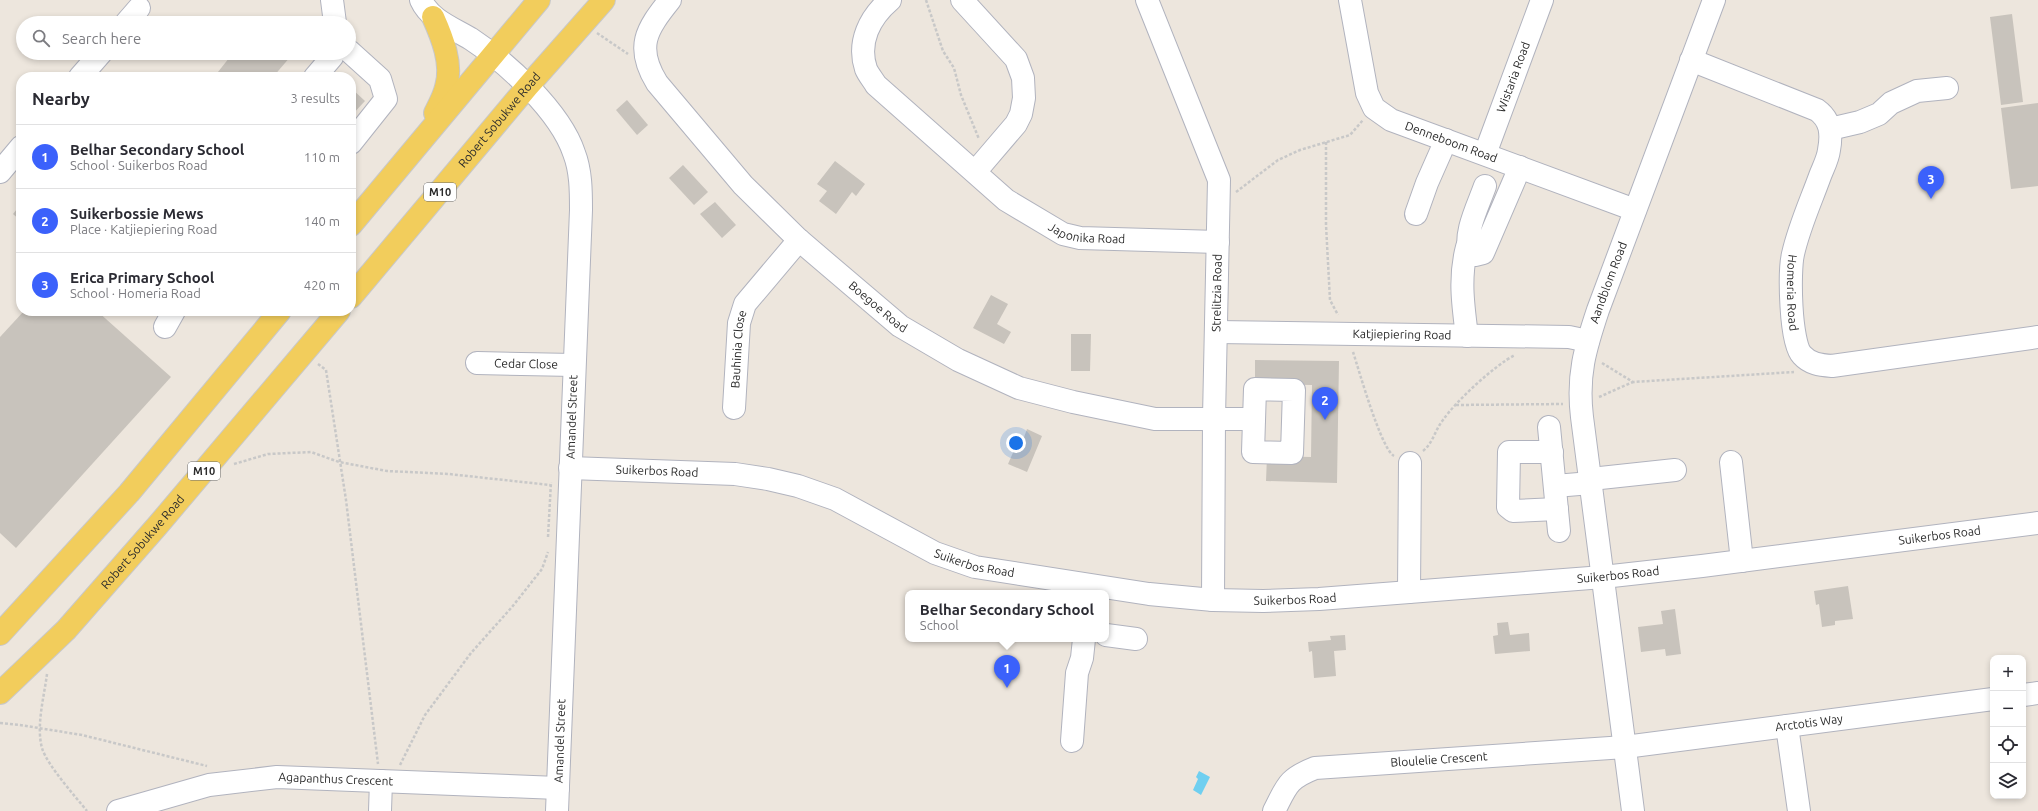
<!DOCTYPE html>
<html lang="en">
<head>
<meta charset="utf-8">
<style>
	body { margin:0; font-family:Ubuntu,sans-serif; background:#f2f2f3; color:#2b2b33 }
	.controls { position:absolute; right:12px; bottom:12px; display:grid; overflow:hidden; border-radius:8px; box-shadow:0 2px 6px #0003 }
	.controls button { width:36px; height:36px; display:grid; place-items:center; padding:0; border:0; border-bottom:1px solid #e1e1e2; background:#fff; color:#2b2b33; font:20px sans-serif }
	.you { position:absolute; left:1016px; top:443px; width:14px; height:14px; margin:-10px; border:3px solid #fff; border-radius:50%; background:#1a73e8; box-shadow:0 0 0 6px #1a73e833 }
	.badge { display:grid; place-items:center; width:26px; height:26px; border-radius:50%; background:#3b61fb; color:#fff; font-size:13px; font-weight:700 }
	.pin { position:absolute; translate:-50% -33px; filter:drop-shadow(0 1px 2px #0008) }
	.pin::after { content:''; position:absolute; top:21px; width:14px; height:12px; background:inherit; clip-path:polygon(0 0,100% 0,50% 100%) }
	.popup { position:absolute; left:905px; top:590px; width:204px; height:52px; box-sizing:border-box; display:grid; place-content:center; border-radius:8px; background:#fff; filter:drop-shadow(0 1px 3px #0005); font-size:13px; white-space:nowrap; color:#7c7c81 }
	.popup b { font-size:15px; color:#2b2b33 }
	.popup::after { content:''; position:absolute; left:50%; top:100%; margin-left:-8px; border:8px solid transparent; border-top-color:#fff }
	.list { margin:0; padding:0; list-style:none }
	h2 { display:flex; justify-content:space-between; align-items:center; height:52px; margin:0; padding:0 16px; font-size:17px }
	h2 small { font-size:13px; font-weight:400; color:#7c7c81 }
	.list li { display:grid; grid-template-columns:26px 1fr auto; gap:12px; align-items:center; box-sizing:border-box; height:64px; padding:0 16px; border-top:1px solid #e1e1e2 }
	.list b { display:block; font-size:15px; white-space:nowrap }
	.list p { margin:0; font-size:13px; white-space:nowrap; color:#7c7c81 }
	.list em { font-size:13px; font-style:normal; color:#7c7c81 }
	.icon { flex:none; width:22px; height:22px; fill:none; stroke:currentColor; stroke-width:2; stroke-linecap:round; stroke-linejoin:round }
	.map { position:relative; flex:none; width:2038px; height:811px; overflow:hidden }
	.search { position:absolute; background:#fff; box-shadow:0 2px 6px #0003; left:16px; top:16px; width:340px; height:44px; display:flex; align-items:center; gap:10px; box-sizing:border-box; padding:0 14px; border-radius:22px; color:#7c7c81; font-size:15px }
	.panel { position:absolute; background:#fff; box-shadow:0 2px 6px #0003; left:16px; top:72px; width:340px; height:244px; border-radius:16px }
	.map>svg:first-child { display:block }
	.water { fill:#6fcff0 }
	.building { fill:#c8c3bc }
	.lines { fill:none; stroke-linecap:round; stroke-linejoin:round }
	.minor-casing { stroke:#b1b3be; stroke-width:24 }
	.major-casing { stroke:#c8c8c8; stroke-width:24 }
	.path { stroke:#c8c8c8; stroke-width:2.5; stroke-dasharray:3 2; stroke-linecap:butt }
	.minor { stroke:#fff; stroke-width:22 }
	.major { stroke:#f2cd5c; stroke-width:22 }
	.labels { text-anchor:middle; stroke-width:3; stroke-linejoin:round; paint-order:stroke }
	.shield { fill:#fff; stroke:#6b6b6b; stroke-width:1 }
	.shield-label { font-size:11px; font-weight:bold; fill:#2b2b2b }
	.street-label { font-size:12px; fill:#2b2b2b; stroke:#fff }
</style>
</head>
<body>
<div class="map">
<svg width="2038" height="811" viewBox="0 0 2038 811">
	<rect width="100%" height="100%" fill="#ede6dd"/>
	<polygon class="water" points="1199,771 1210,777 1201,795 1193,790 1198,779 1196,777"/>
	<g class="building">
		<polygon points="2012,14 2023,102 2001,105 1990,17"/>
		<polygon points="233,53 288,53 291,56 273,77 214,77"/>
		<polygon points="351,88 365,101 351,116"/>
		<polygon points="627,100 648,125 637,135 616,110"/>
		<polygon points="2038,103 2038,186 2011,189 2001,108"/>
		<polygon points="835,161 865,184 856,196 852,192 836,214 819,201 827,191 817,184"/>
		<polygon points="683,165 708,192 694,205 669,178"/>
		<polygon points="715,202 736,225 722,238 700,214"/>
		<polygon points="21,204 21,221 13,214"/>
		<polygon points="991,295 1008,304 997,324 1011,332 1004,344 973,328"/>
		<polygon points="24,311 97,311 171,377 16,548 0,533 0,337"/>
		<polygon points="1071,334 1091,334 1090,371 1071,371"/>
		<polygon points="1255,360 1339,361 1337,483 1266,481 1267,456 1311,457 1312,385 1255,384"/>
		<polygon points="1027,429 1042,436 1027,472 1008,464 1019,439 1023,440"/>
		<polygon points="1848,586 1853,619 1835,621 1835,625 1822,627 1819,604 1816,605 1814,591"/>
		<polygon points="1675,609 1681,654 1666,656 1665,649 1641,652 1638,627 1663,624 1661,611"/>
		<polygon points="1508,622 1510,635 1529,633 1530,651 1495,654 1493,636 1498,635 1497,623"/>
		<polygon points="1345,635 1346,650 1334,651 1336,676 1314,678 1312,651 1309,652 1308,642 1331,640 1330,636"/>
	</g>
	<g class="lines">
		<g class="minor-casing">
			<g id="minor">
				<polyline points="332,0 335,23"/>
				<path d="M421 0C430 20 453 28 471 39 506 62 560 111 574 153 581 171 581 191 581 210L557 811"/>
				<path id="s1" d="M670 0C646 30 635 47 657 83L743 185 799 240 900 326 958 360 1019 388 1073 402 1155 419H1254"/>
				<path id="s2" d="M890 0C870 17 857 42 866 69 868 74 873 80 876 85L1006 200 1063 234 1080 238 1218 242"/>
				<polyline points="962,0 1016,59 1023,78 1024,98 1021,114 1016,124 975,172"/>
				<polyline points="1147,0 1219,180 1214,418 1213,600"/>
				<path id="s3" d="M1350 0 1367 93 1374 108 1391 120 1635 210"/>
				<polyline points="126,23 139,8"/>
				<polyline points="349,51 380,79 386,99 351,143"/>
				<path id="s4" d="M1691 60 1817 110C1831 120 1832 134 1829 150 1828 159 1823 168 1820 176 1811 201 1799 227 1793 254 1789 271 1790 343 1802 355 1810 364 1820 365 1832 366L2038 337"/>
				<polyline points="80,77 101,53"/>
				<polyline points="315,77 332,57 333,53"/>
				<polyline points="1830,129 1860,122 1879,114 1891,103 1917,91 1947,88"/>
				<path id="s5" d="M1485 154 1542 0"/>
				<polyline points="0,172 21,147"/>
				<path d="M1485 186C1478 206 1463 234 1470 254L1475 255 1483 253 1520 167"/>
				<polyline points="1416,214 1427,183 1446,140"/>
				<polyline points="165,327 174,311"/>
				<path id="s6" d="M1217 332 1569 337 1588 341"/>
				<path d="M1467 336C1463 305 1459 277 1467 247"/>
				<path id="s7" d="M477 363 574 365"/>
				<polygon points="1255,389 1294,390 1292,453 1253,452"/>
				<path id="s8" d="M734 408 739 323 745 304 799 240"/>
				<polyline points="1549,427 1559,531"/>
				<polyline points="1552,452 1509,452 1508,507 1513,511 1557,509"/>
				<polyline points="1731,462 1742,561"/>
				<path id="s9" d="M570 468 735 474 768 479 798 486 835 499 935 553 975 567 1149 594 1213 600 1263 601 1319 599 1603 577 1702 566 2038 523"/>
				<polyline points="1591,479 1675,470"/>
				<polyline points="1555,486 1591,483"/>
				<polyline points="1409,592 1410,463"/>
				<polyline points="1106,635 1136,639"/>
				<polyline points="2023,695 2038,693"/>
				<polyline points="1787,726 1799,811"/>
				<polyline points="1072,741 1077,673 1082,658 1084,639"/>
				<path id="s10" d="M118 811 209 785 277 777 558 788"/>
				<polyline points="380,811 381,781"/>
				<path id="s11" d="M1274 811C1287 786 1287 779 1315 768L1625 747 1993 699"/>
				<path id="s12" d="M1633 811 1582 417C1577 375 1585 349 1598 310L1714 0"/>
			</g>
		</g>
		<g class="major-casing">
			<g id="major">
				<path d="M433 17C442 37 453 64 446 87 444 96 439 105 435 113"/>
				<polyline points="351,225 539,0"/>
				<path id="s13" d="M351 297 528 86 604 0"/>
				<polyline points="0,634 129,493 280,311"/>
				<path id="s14" d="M0 693 66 630 158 525 339 311"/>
			</g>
		</g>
		<g class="path">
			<polyline points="926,0 943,51 954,68 961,95 979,139"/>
			<polyline points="597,33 628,54"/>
			<polyline points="1326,142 1326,225 1330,300 1338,315"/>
			<polyline points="1236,192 1278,160 1300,150 1350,135 1363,120"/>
			<path d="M1353 352C1359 370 1381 449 1394 456"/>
			<polyline points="1602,363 1633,382 1794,372"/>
			<polyline points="318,364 326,370 346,500 378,764"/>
			<polyline points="1599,397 1633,382"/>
			<polyline points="1456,405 1563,404"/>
			<path d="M1423 451C1433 443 1435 430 1443 420 1456 401 1495 365 1515 355"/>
			<polyline points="234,464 268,454 311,452 339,462 387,471 449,474 550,485"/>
			<polyline points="548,537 551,482"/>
			<path d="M47 674C44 697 36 726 42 748 47 765 75 796 87 811"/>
			<polyline points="0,723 20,725 82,735 207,766"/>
			<polyline points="400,765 425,715 471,653 512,607 542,569 548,552"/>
		</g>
		<use href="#minor" class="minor"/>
		<use href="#major" class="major"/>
	</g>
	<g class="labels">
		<g class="shield">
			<rect x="424" y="183" width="32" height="18" rx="3"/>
			<rect x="188" y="462" width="32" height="18" rx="3"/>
		</g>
		<g class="shield-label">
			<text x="440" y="196">M10</text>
			<text x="204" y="475">M10</text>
		</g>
		<g class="street-label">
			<text dy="4" stroke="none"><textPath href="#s5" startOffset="82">Wistaria Road</textPath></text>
			<text dy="4" stroke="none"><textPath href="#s13" startOffset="231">Robert Sobukwe Road</textPath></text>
			<text dy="4" stroke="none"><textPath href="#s3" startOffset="196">Denneboom Road</textPath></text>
			<text dy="4" stroke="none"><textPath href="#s2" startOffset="360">Japonika Road</textPath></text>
			<text dy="4" stroke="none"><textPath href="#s12" startOffset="536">Aandblom Road</textPath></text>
			<text transform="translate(1217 293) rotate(-89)" y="4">Strelitzia Road</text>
			<text dy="4" stroke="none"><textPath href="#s4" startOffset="329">Homeria Road</textPath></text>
			<text dy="4" stroke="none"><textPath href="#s1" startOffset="408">Boegoe Road</textPath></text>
			<text dy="4" stroke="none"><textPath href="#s6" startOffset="185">Katjiepiering Road</textPath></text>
			<text dy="4" stroke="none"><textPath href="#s8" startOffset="59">Bauhinia Close</textPath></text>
			<text dy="4" stroke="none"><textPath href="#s7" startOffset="49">Cedar Close</textPath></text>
			<text transform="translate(572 417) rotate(-88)" y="4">Amandel Street</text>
			<text dy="4" stroke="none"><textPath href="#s9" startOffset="87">Suikerbos Road</textPath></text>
			<text dy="4" stroke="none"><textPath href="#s9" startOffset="1395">Suikerbos Road</textPath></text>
			<text dy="4" stroke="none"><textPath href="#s14" startOffset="208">Robert Sobukwe Road</textPath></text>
			<text dy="4" stroke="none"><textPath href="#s9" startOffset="423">Suikerbos Road</textPath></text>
			<text dy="4" stroke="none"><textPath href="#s9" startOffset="1071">Suikerbos Road</textPath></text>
			<text dy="4" stroke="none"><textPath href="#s9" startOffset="747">Suikerbos Road</textPath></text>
			<text dy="4" stroke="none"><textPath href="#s11" startOffset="558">Arctotis Way</textPath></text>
			<text transform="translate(560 741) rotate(-88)" y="4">Amandel Street</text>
			<text dy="4" stroke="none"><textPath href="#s11" startOffset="186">Bloulelie Crescent</textPath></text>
			<text dy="4" stroke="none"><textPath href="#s10" startOffset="222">Agapanthus Crescent</textPath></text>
		</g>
	</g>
</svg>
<div class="controls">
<button>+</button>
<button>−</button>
<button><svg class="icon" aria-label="locate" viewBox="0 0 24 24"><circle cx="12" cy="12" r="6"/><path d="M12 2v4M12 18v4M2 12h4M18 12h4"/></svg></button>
<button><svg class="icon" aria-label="layers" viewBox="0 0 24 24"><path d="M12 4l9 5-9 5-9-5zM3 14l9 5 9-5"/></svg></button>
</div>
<div class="you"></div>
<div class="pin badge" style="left:1007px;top:688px">1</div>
<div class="popup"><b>Belhar Secondary School</b>School</div>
<div class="pin badge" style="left:1325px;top:420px">2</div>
<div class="pin badge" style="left:1931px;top:199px">3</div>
<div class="search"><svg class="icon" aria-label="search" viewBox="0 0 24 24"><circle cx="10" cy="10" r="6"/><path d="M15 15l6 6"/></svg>Search here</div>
<section class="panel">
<h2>Nearby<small>3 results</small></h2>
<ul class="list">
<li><span class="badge">1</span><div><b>Belhar Secondary School</b><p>School · Suikerbos Road</p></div><em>110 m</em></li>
<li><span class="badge">2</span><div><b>Suikerbossie Mews</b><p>Place · Katjiepiering Road</p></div><em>140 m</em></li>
<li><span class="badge">3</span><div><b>Erica Primary School</b><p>School · Homeria Road</p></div><em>420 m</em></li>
</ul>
</section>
</div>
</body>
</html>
